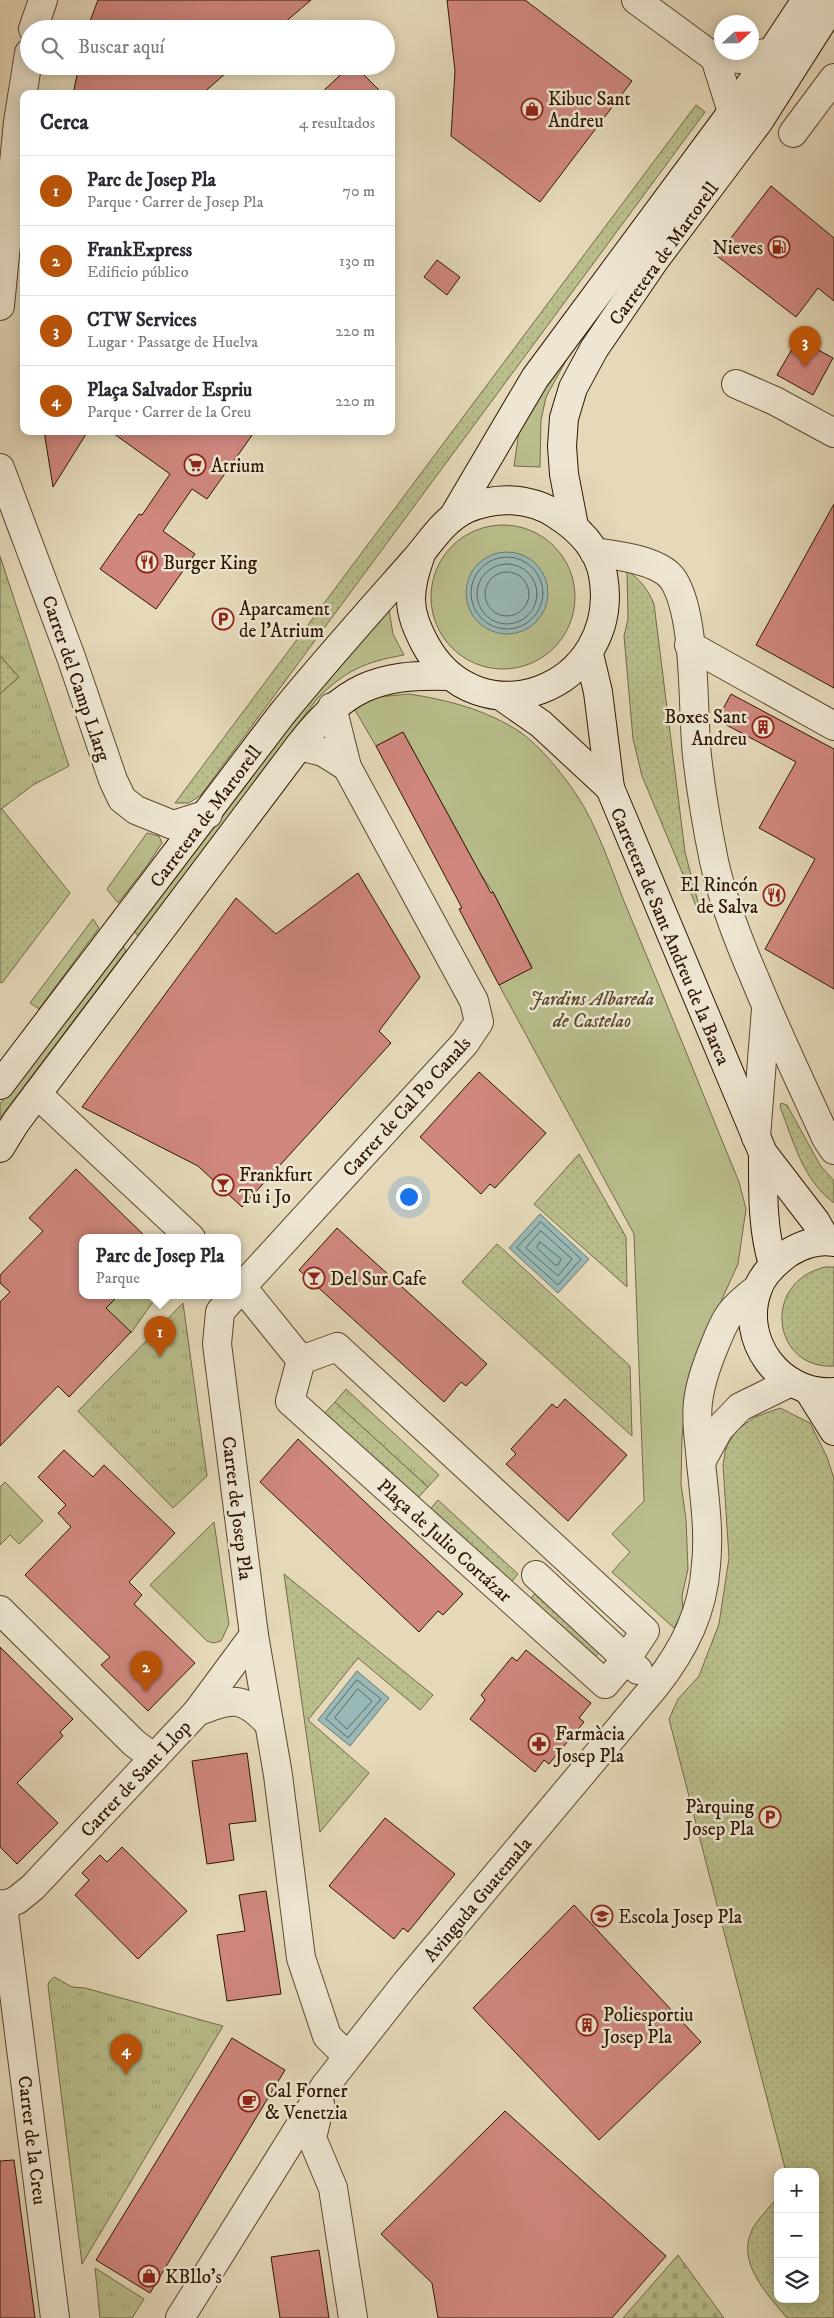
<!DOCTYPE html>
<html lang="es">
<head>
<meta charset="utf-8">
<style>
	body { margin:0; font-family:"IM FELL DW Pica",serif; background:#f7f7f7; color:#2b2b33 }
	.controls { position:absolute; right:15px; bottom:15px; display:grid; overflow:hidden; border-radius:10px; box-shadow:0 2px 12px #0003 }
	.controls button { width:45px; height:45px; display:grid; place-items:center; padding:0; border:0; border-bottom:1px solid #e1e1e2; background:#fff; color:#2b2b33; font:25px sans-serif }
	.compass { position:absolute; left:714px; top:15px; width:45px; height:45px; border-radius:50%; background:#fff; box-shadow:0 2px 12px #0003; rotate:68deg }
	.you { position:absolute; left:408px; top:1196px; width:18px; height:18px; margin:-12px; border:4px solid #fff; border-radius:50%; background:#1a73e8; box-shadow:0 0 0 8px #1a73e833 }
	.badge { display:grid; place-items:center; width:32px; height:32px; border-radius:50%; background:#b45309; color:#fff; font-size:16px; font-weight:700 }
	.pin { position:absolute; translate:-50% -41px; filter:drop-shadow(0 1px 2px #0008) }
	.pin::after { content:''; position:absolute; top:26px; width:18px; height:15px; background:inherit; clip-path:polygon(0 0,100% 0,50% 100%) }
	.popup { position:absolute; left:79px; top:1234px; width:162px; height:65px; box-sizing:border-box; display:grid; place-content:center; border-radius:10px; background:#fff; filter:drop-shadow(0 1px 4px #0005); font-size:16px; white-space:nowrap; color:#7c7c81 }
	.popup b { font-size:19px; color:#2b2b33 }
	.popup::after { content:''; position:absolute; left:50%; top:100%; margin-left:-10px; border:10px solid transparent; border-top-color:#fff }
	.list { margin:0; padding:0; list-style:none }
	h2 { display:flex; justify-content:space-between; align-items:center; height:65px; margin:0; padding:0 20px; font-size:21px }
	h2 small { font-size:16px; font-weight:400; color:#7c7c81 }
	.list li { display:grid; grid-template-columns:32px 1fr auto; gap:15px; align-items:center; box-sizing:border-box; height:70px; padding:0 20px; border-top:1px solid #e1e1e2 }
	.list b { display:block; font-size:19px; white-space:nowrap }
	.list p { margin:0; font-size:16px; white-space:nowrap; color:#7c7c81 }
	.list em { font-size:16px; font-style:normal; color:#7c7c81 }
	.icon { flex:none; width:28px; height:28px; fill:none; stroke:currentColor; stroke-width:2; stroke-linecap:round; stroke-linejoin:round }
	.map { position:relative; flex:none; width:834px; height:2318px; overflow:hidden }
	.search { position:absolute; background:#fff; box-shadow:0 2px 12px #0003; left:20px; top:20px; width:375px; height:55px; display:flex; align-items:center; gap:12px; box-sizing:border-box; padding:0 18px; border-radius:28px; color:#7c7c81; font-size:19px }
	.panel { position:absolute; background:#fff; box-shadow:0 2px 12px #0003; left:20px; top:90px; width:375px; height:345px; border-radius:10px }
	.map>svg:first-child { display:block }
	.grass { fill:url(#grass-dots); stroke:#736a47 }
	.cemetery { fill:url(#cemetery-stones); stroke:#736a47 }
	.park { fill:url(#park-tufts); stroke:#736a47 }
	.garden { fill:#b9be8c; stroke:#736a47 }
	.water { fill:#98b9b7; stroke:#6d786f }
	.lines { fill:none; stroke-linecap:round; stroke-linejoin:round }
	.shore { stroke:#62685c; stroke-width:1 }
	.building { fill:#d0877f; stroke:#2d1602 }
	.street-casing { stroke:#5b4730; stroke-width:30 }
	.secondary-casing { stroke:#2d1602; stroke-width:30 }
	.street { stroke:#eee6d2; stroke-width:28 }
	.secondary { stroke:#eee6d2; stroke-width:28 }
	.labels { text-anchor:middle; stroke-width:5; stroke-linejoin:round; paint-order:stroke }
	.poi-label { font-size:19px; fill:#2d1602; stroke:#eee6d2; text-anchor:start }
	.street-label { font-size:19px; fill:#2d1602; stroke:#eee6d2 }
	.park-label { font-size:19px; font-style:italic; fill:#57482b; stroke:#eee6d2 }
</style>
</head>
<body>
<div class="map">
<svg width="834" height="2318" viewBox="0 0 834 2318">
	<defs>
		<pattern id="grass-dots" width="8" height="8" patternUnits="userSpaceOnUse" patternTransform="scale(1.25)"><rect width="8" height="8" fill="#b9be8c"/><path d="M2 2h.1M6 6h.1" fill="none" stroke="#9fa377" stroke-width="1.8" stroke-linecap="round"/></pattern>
		<pattern id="cemetery-stones" width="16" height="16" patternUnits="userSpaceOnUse" patternTransform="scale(1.25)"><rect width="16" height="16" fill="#b9be8c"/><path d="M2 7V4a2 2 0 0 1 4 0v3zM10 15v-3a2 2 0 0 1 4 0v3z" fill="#9fa377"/></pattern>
		<pattern id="park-tufts" width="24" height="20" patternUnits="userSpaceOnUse" patternTransform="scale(1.25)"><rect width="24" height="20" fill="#b9be8c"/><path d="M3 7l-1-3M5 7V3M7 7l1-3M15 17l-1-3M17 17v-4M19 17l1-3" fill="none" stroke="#9fa377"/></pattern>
	</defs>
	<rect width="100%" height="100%" fill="#e5d9b9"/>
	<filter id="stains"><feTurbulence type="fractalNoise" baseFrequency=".004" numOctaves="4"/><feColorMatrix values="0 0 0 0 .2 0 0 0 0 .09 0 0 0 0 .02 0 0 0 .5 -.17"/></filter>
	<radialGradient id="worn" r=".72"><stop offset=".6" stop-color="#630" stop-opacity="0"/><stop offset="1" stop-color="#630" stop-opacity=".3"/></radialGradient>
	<g class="grass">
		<polygon points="696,105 705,112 201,795 189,803 175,803"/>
		<path d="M627 570C640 580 648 589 654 604L685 852 699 906 697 908 642 776 633 739 624 636 628 619Z"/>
		<polygon points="0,656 19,677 0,694"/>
		<polygon points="2,809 70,893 2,983 0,982 0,810"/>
		<path d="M781 1103 787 1105 820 1165 834 1181V1203C802 1179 794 1142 780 1107Z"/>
		<polygon points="579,1154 626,1237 627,1287 534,1204"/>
		<polygon points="497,1244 630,1366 632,1436 462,1282"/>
		<path d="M825 1267H834V1366C773 1370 760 1283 825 1267Z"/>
		<polygon points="335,1402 428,1487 414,1502 321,1417"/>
		<path d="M780 1408 810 1423 827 1457 834 1479V2318H787C768 2295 736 2263 752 2230 758 2218 770 2207 778 2197V2299H815V2172H786L669 1719 678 1699 699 1676 719 1624 729 1558 723 1465 726 1447 737 1430 755 1417Z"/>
		<polygon points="438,1500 518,1574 508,1586 426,1514"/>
		<polygon points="284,1574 433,1695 420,1710 358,1658 308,1720 369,1773 320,1832"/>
		<polygon points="537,1591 601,1650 591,1662 526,1604"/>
	</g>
	<polygon class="cemetery" points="678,2255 724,2318 623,2318"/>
	<g class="park">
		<polygon points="0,556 69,766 33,785 0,810 0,694 19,677 0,656"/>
		<polygon points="111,1296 157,1296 131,1333 106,1308 115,1299"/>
		<polygon points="183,1303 207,1476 173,1508 78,1411"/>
		<polygon points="346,1389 439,1475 428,1487 335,1402"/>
		<polygon points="54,1977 72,1987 85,1988 223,2026 82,2264 48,1986 49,1982"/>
		<polygon points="95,2268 144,2299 132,2318 100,2318"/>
	</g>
	<g class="garden">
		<polygon points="744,122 568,357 546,397 541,420 540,467 514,466 521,417 532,393"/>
		<circle cx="503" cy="597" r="72"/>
		<path d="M389 610 393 634 404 655C364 662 345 671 317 699L138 936 131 926 268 748Z"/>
		<path d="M409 694C448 700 487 710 520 732 541 747 561 772 576 794 598 826 613 875 628 911 666 1001 702 1092 739 1182L746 1209 738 1264 694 1361 687 1390 682 1437 681 1484 686 1519 688 1569 682 1596 683 1611 674 1628 612 1572 630 1552 612 1534 644 1501 634 1234 499 985 532 967 493 892 480 873 403 732 376 746 352 705 377 697Z"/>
		<polygon points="147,833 159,836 162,843 146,867 118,903 107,889"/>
		<polygon points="93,919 99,928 39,1009 30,1003"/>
		<polygon points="121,943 126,951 0,1118 0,1104"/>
		<polygon points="5,1482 43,1521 19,1544 10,1535 0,1545 0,1487"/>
		<polygon points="214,1522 229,1624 221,1641 213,1643 207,1641 150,1585"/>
	</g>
	<g class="water">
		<circle cx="507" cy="593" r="41"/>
		<polygon points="540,1214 589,1259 558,1293 509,1248"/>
		<polygon points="357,1671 389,1698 350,1746 318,1720"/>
	</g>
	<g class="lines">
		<g class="shore">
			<circle cx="507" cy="593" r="36"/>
			<circle cx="507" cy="594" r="30"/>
			<circle cx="507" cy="594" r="22"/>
			<polygon points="541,1222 581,1259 558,1285 517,1248"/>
			<polygon points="541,1231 572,1259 558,1276 526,1248"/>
			<polygon points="540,1242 561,1259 558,1265 555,1265 537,1248"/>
			<polygon points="357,1680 381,1699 348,1738 326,1719"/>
			<polygon points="358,1689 372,1701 347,1729 335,1718"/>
		</g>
	</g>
	<g class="building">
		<polygon points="98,0 311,0 277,29 87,29"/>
		<polygon points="447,0 525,0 632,81 540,202 451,136 455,71"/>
		<polygon points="79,66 234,66 202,94 73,94"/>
		<polygon points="350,66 355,66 383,94 320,94"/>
		<polygon points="771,186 834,238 834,301 818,288 796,317 717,256"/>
		<polygon points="437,260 460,277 447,295 424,277"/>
		<polygon points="798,339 833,358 813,395 777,375"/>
		<polygon points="44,431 88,431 53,487"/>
		<polygon points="110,431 255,431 207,499 192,489 163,531 195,554 156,609 100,569 139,514 142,515 170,474"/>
		<polygon points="834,504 834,688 756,645"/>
		<polygon points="731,694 834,749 834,989 765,949 815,859 759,828 796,762 717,720"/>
		<polygon points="403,732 491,893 493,892 532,968 499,985 459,909 462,908 376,746"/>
		<polygon points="358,873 420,977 379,1031 391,1043 242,1207 198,1166 82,1107 236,898 276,934"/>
		<polygon points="479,1072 546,1133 495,1188 490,1184 481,1194 420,1137"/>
		<polygon points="76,1169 147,1238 82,1238 82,1296 118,1296 106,1308 131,1332 69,1397 58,1386 0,1446 0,1302 10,1292 0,1283 0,1275 43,1231 29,1218"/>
		<polygon points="337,1228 487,1364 466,1386 461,1382 444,1402 299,1270"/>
		<polygon points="565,1399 627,1455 568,1521 506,1464 516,1454 511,1449 552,1404 557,1408"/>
		<polygon points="298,1439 463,1594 443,1615 438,1611 419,1632 260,1482"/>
		<polygon points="64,1450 93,1477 104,1465 175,1533 129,1582 142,1595 134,1604 195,1663 148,1711 101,1665 110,1657 25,1575 71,1527 58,1513 66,1505 38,1477"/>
		<polygon points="0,1647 73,1719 60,1732 63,1736 17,1783 58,1823 17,1864 0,1847"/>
		<polygon points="526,1650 591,1703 579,1718 584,1722 549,1764 544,1760 535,1772 470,1719 485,1700 481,1695 512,1657 517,1661"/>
		<polygon points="247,1753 256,1821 229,1824 234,1860 207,1864 192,1761"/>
		<polygon points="385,1818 455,1874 408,1932 403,1928 394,1939 329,1886"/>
		<polygon points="122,1847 187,1911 138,1959 75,1895 89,1880 82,1873 100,1855 107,1862"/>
		<polygon points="266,1891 281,1994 227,2001 217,1935 245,1931 239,1895"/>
		<polygon points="574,1905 701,2042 599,2140 473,2008"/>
		<polygon points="232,2038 285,2070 150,2293 96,2260"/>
		<polygon points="505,2111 666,2256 612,2318 438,2318 432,2283 381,2234"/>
		<polygon points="14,2160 23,2228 35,2318 0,2318 0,2161"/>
		<polygon points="319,2250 329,2318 280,2318 271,2257"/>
	</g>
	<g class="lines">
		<g class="street-casing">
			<g id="street">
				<polyline points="636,0 715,58 742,59 773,51"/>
				<polyline points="33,29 43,0"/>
				<polyline points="715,58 732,112"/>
				<polyline points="793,133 834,78"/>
				<polyline points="0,306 18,122 29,53"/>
				<polyline points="736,384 775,401 834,433"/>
				<polyline points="0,468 71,657 113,780 122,799 136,810 173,825 208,814"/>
				<path d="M594 552C616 555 662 560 674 581 697 619 692 709 697 756 701 791 707 827 714 861 723 902 738 940 755 979 777 1033 802 1085 826 1138L834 1150"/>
				<polyline points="689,645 834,726"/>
				<polyline points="299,746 323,752 347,767"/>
				<polyline points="37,1094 191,1238"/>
				<polyline points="756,1137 766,1009"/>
				<polyline points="238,1282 301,1360"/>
				<polyline points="238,1291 465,1043 479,1022 474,1001 347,767 332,707"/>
				<polyline points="234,1296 220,1312 217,1344 254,1635 278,1775 301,1958 327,2036 347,2056"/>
				<polygon points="337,1347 645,1631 627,1658 605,1684 290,1401 301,1360"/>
				<polyline points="701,1462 719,1429 740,1407 791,1382"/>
				<polyline points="536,1575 638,1670"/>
				<polyline points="0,1610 134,1743 154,1758"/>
				<path d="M197 1712C231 1698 243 1695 269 1724"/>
				<polyline points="0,1904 3,1906 55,2318"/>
				<polyline points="3,1906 17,1900 33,1887 197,1712 254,1635"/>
				<polyline points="320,2104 312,2138 333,2188 353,2318"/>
				<path d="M180 2318 325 2086 406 1983 656 1685C684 1649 703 1612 706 1565 710 1527 703 1489 700 1451 698 1435 696 1418 698 1402 700 1384 707 1364 714 1347 726 1316 731 1308 758 1288"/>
			</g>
		</g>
		<g class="secondary-casing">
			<g id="secondary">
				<polyline points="453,517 535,378 732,112 806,0"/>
				<polyline points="574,526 564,474 562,446 564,418 573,388 594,349 654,261 759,121 834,3"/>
				<polyline points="589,654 598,692 610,788 763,1153 816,1222 826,1240"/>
				<polyline points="501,696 541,724 610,788"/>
				<path d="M0 1085 281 715C324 662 369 612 414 561 431 542 442 521 466 509 496 496 530 497 557 515 579 529 598 548 603 575 623 689 477 744 424 642 417 628 411 615 411 599 411 583 416 569 421 554"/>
				<path d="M0 1148 16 1122 299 746C344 688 376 673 449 676"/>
				<path d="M763 1153C763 1190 762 1229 773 1264"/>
				<path d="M834 1242C818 1239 800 1245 787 1254 775 1263 763 1274 758 1288 738 1340 780 1396 834 1392"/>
				<polyline points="809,1391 834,1431"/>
			</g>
		</g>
		<use href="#street" class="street"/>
		<use href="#secondary" class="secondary"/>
	</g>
	<defs>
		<g id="shop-ring" transform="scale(1.125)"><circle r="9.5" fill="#eee6d2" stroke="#8f2418" stroke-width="1.5"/><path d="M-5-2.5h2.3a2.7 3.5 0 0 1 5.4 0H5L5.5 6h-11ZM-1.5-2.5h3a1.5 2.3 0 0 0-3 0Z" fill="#8f2418"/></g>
		<g id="fuel-ring" transform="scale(1.125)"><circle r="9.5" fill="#eee6d2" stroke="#8f2418" stroke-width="1.5"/><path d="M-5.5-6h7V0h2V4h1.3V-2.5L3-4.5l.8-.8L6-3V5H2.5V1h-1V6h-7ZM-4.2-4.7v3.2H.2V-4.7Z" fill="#8f2418"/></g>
		<g id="supermarket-ring" transform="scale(1.125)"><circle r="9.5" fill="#eee6d2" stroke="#8f2418" stroke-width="1.5"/><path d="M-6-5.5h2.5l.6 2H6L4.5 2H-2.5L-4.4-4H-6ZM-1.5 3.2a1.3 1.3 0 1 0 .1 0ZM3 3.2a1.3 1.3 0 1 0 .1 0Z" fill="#8f2418"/></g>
		<g id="restaurant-ring" transform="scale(1.125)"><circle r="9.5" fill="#eee6d2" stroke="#8f2418" stroke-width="1.5"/><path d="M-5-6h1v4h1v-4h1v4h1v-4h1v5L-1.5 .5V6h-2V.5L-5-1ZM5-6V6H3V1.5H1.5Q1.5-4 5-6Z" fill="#8f2418"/></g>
		<g id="parking-ring" transform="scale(1.125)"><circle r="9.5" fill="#eee6d2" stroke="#8f2418" stroke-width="1.5"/><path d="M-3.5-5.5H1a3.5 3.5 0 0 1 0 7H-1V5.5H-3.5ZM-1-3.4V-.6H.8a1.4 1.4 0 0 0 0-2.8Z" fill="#8f2418"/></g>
		<g id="building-ring" transform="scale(1.125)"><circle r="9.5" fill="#eee6d2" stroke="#8f2418" stroke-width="1.5"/><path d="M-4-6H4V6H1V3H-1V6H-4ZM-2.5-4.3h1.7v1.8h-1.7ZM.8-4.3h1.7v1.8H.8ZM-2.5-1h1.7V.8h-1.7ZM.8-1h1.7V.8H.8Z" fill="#8f2418"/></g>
		<g id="bar-ring" transform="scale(1.125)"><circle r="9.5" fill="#eee6d2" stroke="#8f2418" stroke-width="1.5"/><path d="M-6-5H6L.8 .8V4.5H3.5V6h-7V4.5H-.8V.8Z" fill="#8f2418"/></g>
		<g id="pharmacy-ring" transform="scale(1.125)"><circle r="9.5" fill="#eee6d2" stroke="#8f2418" stroke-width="1.5"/><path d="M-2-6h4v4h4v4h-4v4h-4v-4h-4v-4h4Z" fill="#8f2418"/></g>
		<g id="school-ring" transform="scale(1.125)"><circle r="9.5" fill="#eee6d2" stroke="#8f2418" stroke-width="1.5"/><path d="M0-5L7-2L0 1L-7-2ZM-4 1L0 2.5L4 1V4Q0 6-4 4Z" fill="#8f2418"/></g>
		<g id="cafe-ring" transform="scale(1.125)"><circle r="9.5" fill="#eee6d2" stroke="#8f2418" stroke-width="1.5"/><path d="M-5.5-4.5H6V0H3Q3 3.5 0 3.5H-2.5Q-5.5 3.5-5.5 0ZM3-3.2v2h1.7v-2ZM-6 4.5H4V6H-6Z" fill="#8f2418"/></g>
	</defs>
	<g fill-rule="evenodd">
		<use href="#shop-ring" x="532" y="109"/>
		<use href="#fuel-ring" x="779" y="247"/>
		<use href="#supermarket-ring" x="195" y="465"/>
		<use href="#restaurant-ring" x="147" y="562"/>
		<use href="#parking-ring" x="223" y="619"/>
		<use href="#building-ring" x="763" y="727"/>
		<use href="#restaurant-ring" x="774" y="895"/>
		<use href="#bar-ring" x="223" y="1185"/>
		<use href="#bar-ring" x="314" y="1278"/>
		<use href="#pharmacy-ring" x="539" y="1744"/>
		<use href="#parking-ring" x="770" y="1817"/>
		<use href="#school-ring" x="602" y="1916"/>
		<use href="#building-ring" x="587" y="2025"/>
		<use href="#cafe-ring" x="249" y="2101"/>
		<use href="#shop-ring" x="149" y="2276"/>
	</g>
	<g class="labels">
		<g class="poi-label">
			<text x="548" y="105">Kibuc Sant<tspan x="548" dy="22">Andreu</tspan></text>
			<text x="763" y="254" text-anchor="end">Nieves</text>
			<text x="211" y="472">Atrium</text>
			<text x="163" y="569">Burger King</text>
			<text x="239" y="615">Aparcament<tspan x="239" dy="22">de l'Atrium</tspan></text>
			<text x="747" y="723" text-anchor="end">Boxes Sant<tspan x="747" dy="22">Andreu</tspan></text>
			<text x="758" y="891" text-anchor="end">El Rincón<tspan x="758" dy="22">de Salva</tspan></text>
			<text x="239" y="1181">Frankfurt<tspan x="239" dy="22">Tu i Jo</tspan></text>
			<text x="330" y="1285">Del Sur Cafe</text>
			<text x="555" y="1740">Farmàcia<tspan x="555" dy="22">Josep Pla</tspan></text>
			<text x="754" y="1813" text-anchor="end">Pàrquing<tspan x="754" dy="22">Josep Pla</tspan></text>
			<text x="618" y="1923">Escola Josep Pla</text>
			<text x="603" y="2021">Poliesportiu<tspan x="603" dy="22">Josep Pla</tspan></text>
			<text x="265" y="2097">Cal Forner<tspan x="265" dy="22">&amp; Venetzia</tspan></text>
			<text x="165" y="2283">KBllo's</text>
		</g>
		<g class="street-label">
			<text transform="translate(663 253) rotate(-54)" y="7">Carretera de Martorell</text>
			<text transform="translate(77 678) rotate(71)" y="7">Carrer del Camp Llarg</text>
			<text transform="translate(205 816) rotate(-53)" y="7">Carretera de Martorell</text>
			<text transform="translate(671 936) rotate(67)" y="7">Carretera de Sant Andreu de la Barca</text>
			<text transform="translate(406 1106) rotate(-48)" y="7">Carrer de Cal Po Canals</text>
			<text transform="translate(238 1508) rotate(83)" y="7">Carrer de Josep Pla</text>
			<text transform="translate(445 1540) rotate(42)" y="7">Plaça de Julio Cortázar</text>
			<text transform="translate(135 1778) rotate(-47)" y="7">Carrer de Sant Llop</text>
			<text transform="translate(477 1899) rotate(-50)" y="7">Avinguda Guatemala</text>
			<text transform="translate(33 2140) rotate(83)" y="7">Carrer de la Creu</text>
		</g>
		<g class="park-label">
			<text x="592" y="1005">Jardins Albareda<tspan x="592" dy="22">de Castelao</tspan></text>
		</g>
	</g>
	<rect width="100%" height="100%" filter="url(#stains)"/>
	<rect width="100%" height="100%" fill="url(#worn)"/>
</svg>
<div class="controls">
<button>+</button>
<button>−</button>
<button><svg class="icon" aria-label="layers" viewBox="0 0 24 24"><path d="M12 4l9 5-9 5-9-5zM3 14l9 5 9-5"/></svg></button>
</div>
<svg class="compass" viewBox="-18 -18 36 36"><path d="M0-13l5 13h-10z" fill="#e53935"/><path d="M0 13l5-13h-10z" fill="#7c7c81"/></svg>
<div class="you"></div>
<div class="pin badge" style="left:160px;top:1357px">1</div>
<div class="popup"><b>Parc de Josep Pla</b>Parque</div>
<div class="pin badge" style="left:146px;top:1692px">2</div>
<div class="pin badge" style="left:805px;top:367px">3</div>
<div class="pin badge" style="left:126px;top:2075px">4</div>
<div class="search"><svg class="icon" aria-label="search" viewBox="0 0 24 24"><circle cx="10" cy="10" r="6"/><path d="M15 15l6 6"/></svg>Buscar aquí</div>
<section class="panel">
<h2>Cerca<small>4 resultados</small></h2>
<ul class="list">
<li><span class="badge">1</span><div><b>Parc de Josep Pla</b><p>Parque · Carrer de Josep Pla</p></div><em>70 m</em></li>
<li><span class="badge">2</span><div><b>FrankExpress</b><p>Edificio público</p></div><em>130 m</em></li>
<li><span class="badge">3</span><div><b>CTW Services</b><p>Lugar · Passatge de Huelva</p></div><em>220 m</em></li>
<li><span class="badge">4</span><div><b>Plaça Salvador Espriu</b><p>Parque · Carrer de la Creu</p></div><em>220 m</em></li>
</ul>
</section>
</div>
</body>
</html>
